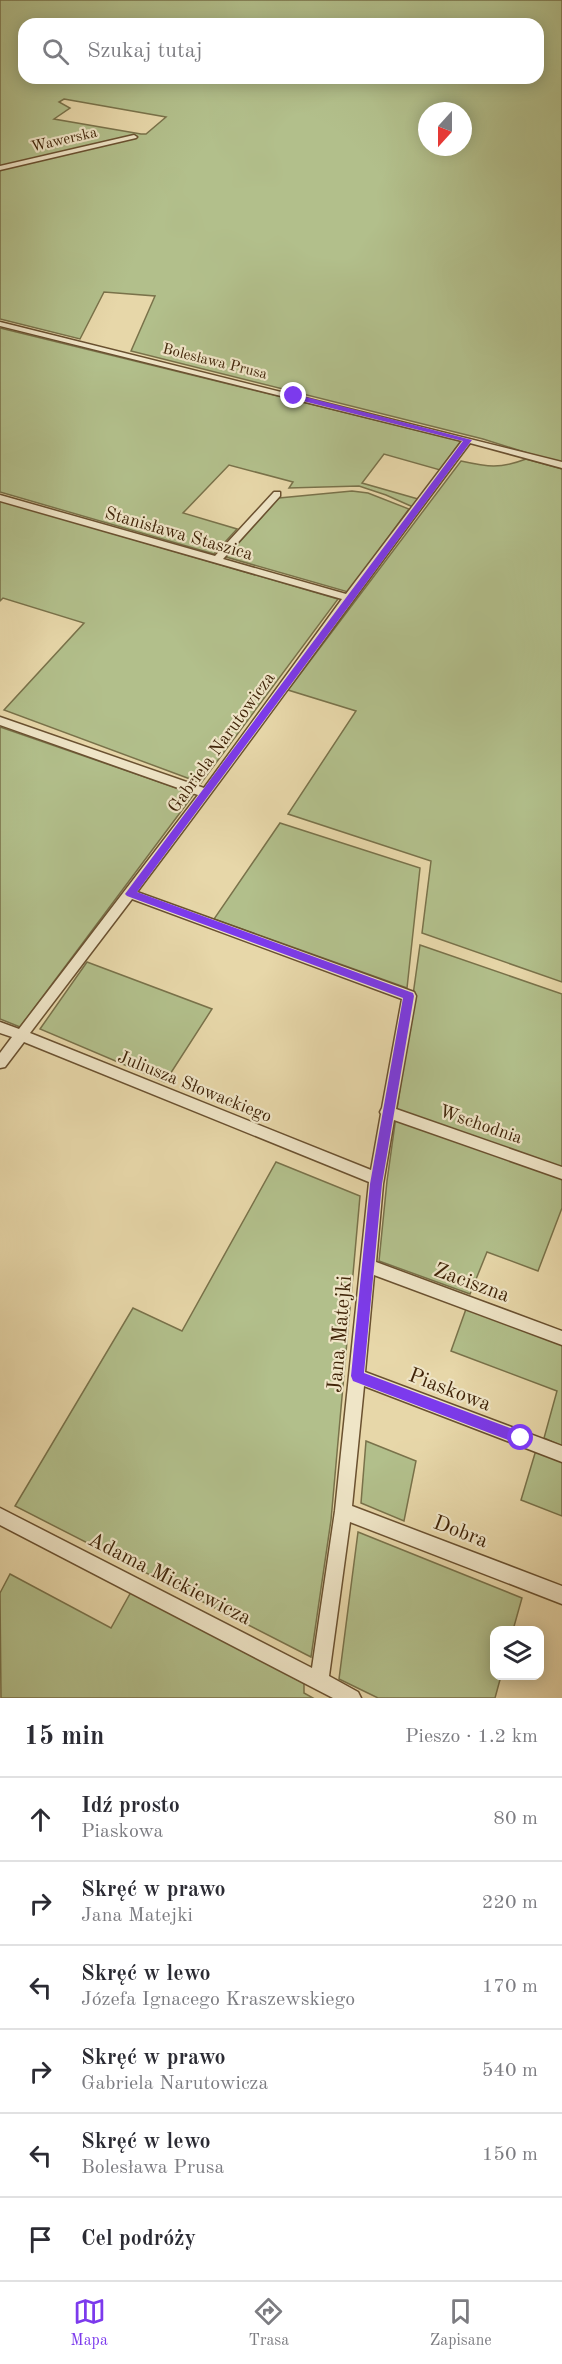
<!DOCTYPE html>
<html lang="pl">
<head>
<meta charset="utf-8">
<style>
	body { margin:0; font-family:"Old Standard TT",serif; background:#f2f2f3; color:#2b2b33 }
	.controls { position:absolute; right:18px; bottom:18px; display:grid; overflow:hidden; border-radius:12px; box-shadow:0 3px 15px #0003 }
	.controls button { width:54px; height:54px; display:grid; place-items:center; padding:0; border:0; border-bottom:2px solid #e1e1e2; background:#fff; color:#2b2b33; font:30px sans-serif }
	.compass { position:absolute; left:418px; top:102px; width:54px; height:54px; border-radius:50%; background:#fff; box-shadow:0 3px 15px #0003; rotate:201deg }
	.stop { position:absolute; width:18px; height:18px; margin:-14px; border:4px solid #7c3aed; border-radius:50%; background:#fff }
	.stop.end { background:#7c3aed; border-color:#fff; box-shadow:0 2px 6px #0008 }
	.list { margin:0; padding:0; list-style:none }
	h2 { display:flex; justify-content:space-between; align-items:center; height:78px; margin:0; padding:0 24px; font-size:26px }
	h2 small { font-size:20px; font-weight:400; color:#7c7c81 }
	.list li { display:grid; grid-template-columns:39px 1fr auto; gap:18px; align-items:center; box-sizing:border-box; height:84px; padding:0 24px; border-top:2px solid #e1e1e2 }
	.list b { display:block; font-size:22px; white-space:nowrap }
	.list p { margin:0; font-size:20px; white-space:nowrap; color:#7c7c81 }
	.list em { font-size:20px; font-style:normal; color:#7c7c81 }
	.icon { flex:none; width:33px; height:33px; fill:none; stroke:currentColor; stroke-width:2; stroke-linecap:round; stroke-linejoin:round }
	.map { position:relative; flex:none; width:562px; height:1698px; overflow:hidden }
	.search { position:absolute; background:#fff; box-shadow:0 3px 15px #0003; left:18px; right:18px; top:18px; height:66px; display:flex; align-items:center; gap:15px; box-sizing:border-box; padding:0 21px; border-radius:18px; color:#7c7c81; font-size:22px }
	.sheet { height:582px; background:#fff }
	nav { display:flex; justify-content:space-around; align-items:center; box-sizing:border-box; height:84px; border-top:2px solid #e1e1e2; background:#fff; font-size:16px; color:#7c7c81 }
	nav a { display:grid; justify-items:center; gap:3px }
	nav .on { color:#7c3aed }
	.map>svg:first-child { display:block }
	.green { fill:#b2bf8b; stroke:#79724a; stroke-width:1.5; fill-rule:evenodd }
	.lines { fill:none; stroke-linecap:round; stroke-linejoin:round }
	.street-casing { stroke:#6a5130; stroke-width:3 }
	.street { fill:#efe5c7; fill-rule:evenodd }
	.route { fill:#7c3aed }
	.labels { text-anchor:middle; stroke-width:4.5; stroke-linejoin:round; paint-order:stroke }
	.far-street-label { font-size:15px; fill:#402408; stroke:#efe5c7 }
	.street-label { font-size:18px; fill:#402408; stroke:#efe5c7 }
	.near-street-label { font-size:21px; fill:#402408; stroke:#efe5c7 }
</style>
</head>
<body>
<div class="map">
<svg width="562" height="1698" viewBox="0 0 562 1698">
	<rect width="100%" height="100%" fill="#e7d7a9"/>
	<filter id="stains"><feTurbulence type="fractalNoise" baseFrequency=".00333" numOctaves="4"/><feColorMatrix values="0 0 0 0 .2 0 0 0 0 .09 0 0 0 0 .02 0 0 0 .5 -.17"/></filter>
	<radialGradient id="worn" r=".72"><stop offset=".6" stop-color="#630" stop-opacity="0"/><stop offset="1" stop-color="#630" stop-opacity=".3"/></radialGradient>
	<g class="green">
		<path d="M0 0H562V464L483 439 131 351 155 296 104 292 80 339 0 319ZM24 24H538V78H24ZM64 99 166 117 146 134H141L54 119 70 108 59 102ZM427 111H463V147H427Z"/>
		<polygon points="0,328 461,441 440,470 384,454 362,483 418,499 413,507 386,495 359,486 289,488 293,482 229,465 183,513 237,529 214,554 0,492"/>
		<path d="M526 459 562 469V982L422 933 431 861 288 814 356 711 288 690 461 461C488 467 500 469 526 459Z"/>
		<polygon points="352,491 368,493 409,509 348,592 226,557 279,498"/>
		<polygon points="0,500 39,512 338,599 201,783 4,710 84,623 3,598 0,601"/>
		<polygon points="0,727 194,794 20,1027 0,1019"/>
		<polygon points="280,823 420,868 407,988 214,919"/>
		<polygon points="420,945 562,994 562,1208 538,1271 487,1252 470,1294 379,1261 387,1181"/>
		<polygon points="87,962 212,1009 165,1082 40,1029"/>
		<polygon points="276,1162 360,1196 331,1520 311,1657 15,1506 133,1308 182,1331"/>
		<polygon points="466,1309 562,1345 562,1446 544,1438 557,1391 451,1351"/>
		<polygon points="366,1441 416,1461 404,1521 361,1503"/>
		<polygon points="536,1450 562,1460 562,1516 521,1500"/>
		<polygon points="358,1532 522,1598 513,1630 494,1630 494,1676 501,1676 495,1698 378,1698 339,1679"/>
		<polygon points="10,1574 111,1628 131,1592 304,1683 304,1693 313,1698 1,1698 0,1593"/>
	</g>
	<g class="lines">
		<g class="street-casing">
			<g id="street">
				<polygon points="134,135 137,137 136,138 0,170 0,166"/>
				<path d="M0 322 562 462V468L470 443C358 592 250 743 137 892L414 992 416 996 396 1109 562 1167V1179L394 1120 383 1184 376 1262 562 1331V1345L374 1275 365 1372 562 1446V1462L364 1386 352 1506 562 1586V1604L350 1522 329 1676 358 1692 361 1698H333L0 1525V1508L312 1668 335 1511 369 1182 24 1042 5 1067 0 1068V1053L12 1037 0 1033V1022L19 1029 198 795 0 725V717L204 788 342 599 0 501V495L215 556 274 492H280V496L223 559 346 594 462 441 0 326ZM132 899 402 999 382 1108 380 1112 381 1114 371 1170 30 1033Z"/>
			</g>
		</g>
		<use href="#street" class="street"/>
	</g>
	<polygon class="route" points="294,394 472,440 137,892 413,993 414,996 382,1184 364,1373 526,1434 528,1438 526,1443 521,1445 353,1381 351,1376 370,1184 403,998 127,896 125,894 463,441 291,398"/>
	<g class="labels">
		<g class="far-street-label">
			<text transform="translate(64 139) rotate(-13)" y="5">Wawerska</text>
			<text transform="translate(215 361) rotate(14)" y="5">Bolesława Prusa</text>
		</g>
		<g class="street-label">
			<text transform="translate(179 533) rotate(16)" y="6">Stanisława Staszica</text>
			<text transform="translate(221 742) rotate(-54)" y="6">Gabriela Narutowicza</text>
			<text transform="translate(195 1086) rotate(22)" y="6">Juliusza Słowackiego</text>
			<text transform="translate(481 1124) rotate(19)" y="6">Wschodnia</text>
		</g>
		<g class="near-street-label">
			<text transform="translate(472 1282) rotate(20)" y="7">Zaciszna</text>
			<text transform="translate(339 1334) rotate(-85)" y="7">Jana Matejki</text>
			<text transform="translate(450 1389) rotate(21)" y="7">Piaskowa</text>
			<text transform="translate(461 1531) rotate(21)" y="7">Dobra</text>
			<text transform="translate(170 1578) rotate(27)" y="7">Adama Mickiewicza</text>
		</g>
	</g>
	<rect width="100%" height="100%" filter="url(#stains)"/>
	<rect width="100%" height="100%" fill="url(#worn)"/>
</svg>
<div class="controls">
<button><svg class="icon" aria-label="layers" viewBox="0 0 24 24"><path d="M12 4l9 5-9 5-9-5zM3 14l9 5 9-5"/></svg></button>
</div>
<svg class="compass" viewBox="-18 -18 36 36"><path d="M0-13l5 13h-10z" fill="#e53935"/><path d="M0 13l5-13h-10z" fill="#7c7c81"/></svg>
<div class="stop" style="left:521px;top:1438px"></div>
<div class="stop end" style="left:294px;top:396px"></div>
<div class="search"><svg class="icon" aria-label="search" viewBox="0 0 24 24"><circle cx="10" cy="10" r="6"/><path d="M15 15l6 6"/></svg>Szukaj tutaj</div>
</div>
<section class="sheet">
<h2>15 min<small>Pieszo · 1.2 km</small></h2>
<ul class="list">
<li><svg class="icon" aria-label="ahead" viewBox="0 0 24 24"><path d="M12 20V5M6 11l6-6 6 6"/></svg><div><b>Idź prosto</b><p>Piaskowa</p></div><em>80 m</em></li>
<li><svg class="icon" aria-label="right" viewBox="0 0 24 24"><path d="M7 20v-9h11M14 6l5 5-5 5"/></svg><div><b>Skręć w prawo</b><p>Jana Matejki</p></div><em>220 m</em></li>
<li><svg class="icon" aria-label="left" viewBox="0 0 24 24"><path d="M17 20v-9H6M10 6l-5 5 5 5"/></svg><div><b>Skręć w lewo</b><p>Józefa Ignacego Kraszewskiego</p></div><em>170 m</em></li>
<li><svg class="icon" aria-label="right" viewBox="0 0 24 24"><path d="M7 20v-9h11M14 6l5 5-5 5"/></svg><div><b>Skręć w prawo</b><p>Gabriela Narutowicza</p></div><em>540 m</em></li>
<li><svg class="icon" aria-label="left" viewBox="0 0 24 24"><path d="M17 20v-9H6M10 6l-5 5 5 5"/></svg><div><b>Skręć w lewo</b><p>Bolesława Prusa</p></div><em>150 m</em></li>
<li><svg class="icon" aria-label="arrive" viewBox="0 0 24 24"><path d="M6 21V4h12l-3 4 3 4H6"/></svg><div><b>Cel podróży</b></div></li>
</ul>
</section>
<nav>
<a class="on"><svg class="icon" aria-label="map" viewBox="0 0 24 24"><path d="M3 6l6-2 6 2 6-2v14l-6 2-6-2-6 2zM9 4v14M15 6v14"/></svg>Mapa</a>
<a><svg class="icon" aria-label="directions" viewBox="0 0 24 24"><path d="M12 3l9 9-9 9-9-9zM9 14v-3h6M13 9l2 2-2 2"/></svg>Trasa</a>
<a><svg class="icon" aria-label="saved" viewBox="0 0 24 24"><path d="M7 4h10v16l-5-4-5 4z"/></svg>Zapisane</a>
</nav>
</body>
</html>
